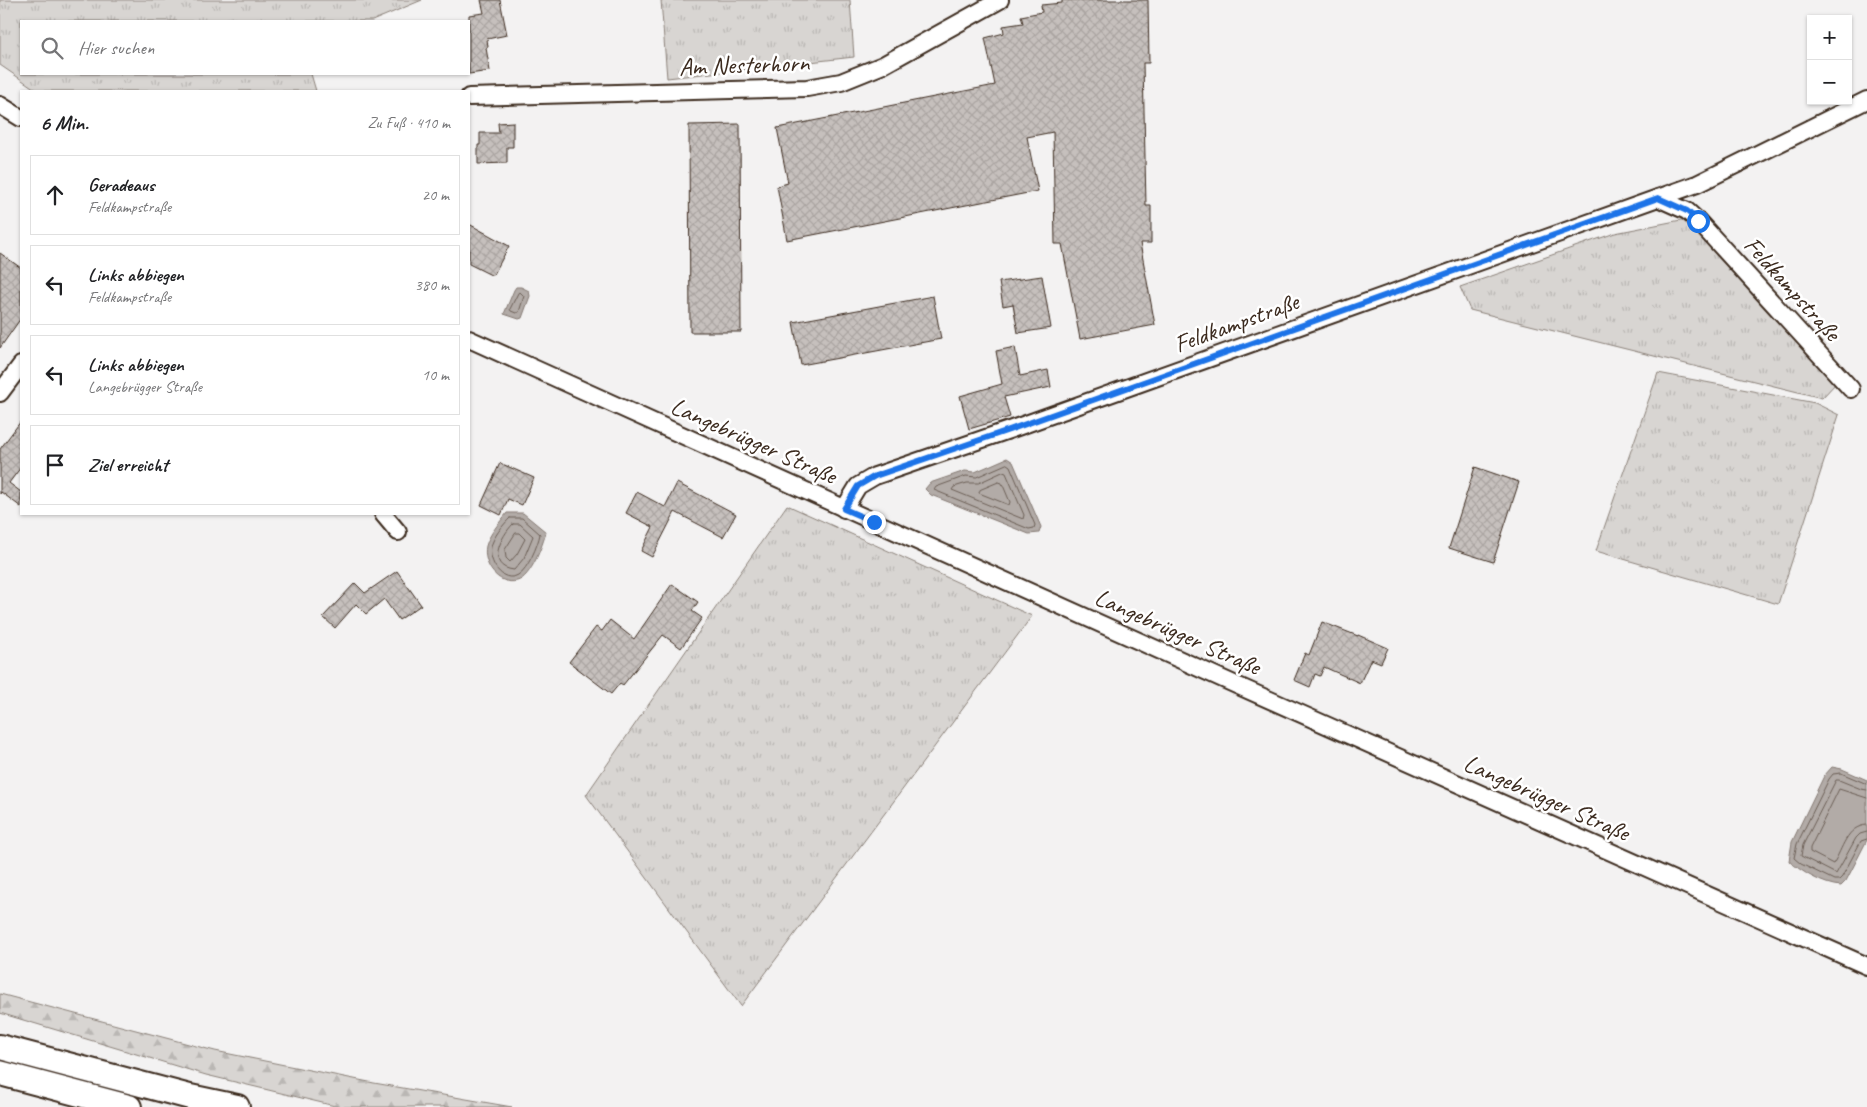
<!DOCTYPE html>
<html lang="de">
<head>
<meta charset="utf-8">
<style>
	body { margin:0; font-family:Caveat,sans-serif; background:#f6f6f6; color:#202124 }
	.controls { position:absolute; right:15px; top:15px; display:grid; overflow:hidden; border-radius:0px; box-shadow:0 1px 4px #0004 }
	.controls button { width:45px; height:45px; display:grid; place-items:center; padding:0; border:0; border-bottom:1px solid #e0e0e0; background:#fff; color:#202124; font:25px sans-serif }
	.stop { position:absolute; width:15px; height:15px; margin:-11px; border:4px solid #1a73e8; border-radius:50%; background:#fff }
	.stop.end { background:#1a73e8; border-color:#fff; box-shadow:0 1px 5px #0008 }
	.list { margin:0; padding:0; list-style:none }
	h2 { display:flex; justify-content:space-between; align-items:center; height:65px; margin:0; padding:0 20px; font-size:21px }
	h2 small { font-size:16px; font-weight:400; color:#757577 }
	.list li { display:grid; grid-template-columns:32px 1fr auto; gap:15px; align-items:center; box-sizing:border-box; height:80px; margin:0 10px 10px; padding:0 10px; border:1px solid #e0e0e0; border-radius:0px }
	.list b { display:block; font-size:19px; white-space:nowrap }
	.list p { margin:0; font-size:16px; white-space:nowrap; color:#757577 }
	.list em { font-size:16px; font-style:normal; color:#757577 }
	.icon { flex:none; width:28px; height:28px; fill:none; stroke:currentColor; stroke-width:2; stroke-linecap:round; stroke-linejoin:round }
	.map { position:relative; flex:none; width:1867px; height:1107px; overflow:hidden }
	.search { position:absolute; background:#fff; box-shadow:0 1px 4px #0004; left:20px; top:20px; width:450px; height:55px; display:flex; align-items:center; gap:12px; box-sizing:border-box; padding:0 18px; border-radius:0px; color:#757577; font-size:19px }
	.panel { position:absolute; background:#fff; box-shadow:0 1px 4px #0004; left:20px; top:90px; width:450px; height:425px; border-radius:0px }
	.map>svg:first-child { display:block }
	.grass { fill:url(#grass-tufts); stroke:#8a8078 }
	.forest { fill:url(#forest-firs); stroke:#8a8078 }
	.water { fill:#b2aba7; stroke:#827770 }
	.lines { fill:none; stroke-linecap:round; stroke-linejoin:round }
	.shore { stroke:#6b5e55; stroke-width:1 }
	.building { fill:url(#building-cross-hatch); stroke:#3b2a1e }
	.minor-casing { stroke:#3b2a1e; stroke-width:20 }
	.highway-casing { stroke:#3b2a1e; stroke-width:28 }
	.minor { stroke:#fff; stroke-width:16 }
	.highway { stroke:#fff; stroke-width:24 }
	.route { stroke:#1a73e8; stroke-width:6 }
	.labels { text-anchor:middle; stroke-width:5; stroke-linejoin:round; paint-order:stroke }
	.street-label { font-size:25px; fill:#3b2a1e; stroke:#fff }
</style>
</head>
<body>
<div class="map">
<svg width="1867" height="1107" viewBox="0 0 1867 1107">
	<defs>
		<pattern id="grass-tufts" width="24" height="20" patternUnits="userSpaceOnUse" patternTransform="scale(1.25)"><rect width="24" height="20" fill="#d8d5d2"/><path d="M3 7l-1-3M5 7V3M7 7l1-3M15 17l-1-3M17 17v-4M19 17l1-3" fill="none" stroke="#bab7b4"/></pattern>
		<pattern id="forest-firs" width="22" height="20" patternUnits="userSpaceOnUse" patternTransform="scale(1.25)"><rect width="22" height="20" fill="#d8d5d2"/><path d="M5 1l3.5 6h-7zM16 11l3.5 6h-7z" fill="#bab7b4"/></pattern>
		<pattern id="building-cross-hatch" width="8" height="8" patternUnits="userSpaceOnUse" patternTransform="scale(1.25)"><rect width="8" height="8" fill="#c6c0bd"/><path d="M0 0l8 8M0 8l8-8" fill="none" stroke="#aba5a2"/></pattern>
	</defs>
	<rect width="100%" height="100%" fill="#f3f2f2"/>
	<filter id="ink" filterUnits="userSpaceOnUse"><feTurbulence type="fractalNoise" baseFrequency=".02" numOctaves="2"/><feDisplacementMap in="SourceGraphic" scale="10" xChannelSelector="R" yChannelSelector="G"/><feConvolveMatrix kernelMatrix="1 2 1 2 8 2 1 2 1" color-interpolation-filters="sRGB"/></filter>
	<g filter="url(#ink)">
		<g class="grass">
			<polygon points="0,0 422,0 372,21 21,21 21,74 311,74 316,91 38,91 0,65"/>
			<polygon points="661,0 850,0 854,57 667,78"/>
			<polygon points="1686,219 1837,382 1822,398 1470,310 1460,287 1615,233"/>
			<polygon points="1658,373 1815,403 1839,415 1778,604 1596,551"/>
			<polygon points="787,505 1032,616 741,1006 586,795"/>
		</g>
		<polygon class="forest" points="0,994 215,1051 374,1083 512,1107 339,1107 206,1075 0,1013"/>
		<g class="water">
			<polygon points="521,287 529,291 530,296 522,318 519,319 504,314 514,290 516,287"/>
			<polygon points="1007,458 1013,462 1041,527 1039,533 1029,534 931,495 925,489 930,483 965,471 975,472"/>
			<path d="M507 513H523L546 532C543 544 531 578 517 581 498 586 482 564 486 546 489 534 500 522 507 513Z"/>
			<path d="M1832 767 1842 769 1867 780V840L1846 881 1841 886C1823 885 1802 872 1789 861L1792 842 1824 776Z"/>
		</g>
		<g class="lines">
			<g class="shore">
				<polygon points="520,292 524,296 519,312 516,313 511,311 510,309 518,293"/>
				<polygon points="1007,464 1010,466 1035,525 1034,528 1029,529 934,490 936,487 966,476 976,477"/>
				<polygon points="1003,472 1006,473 1024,515 1023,519 952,490 954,487 967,483 978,483"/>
				<polygon points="999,482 1002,483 1010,502 1009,505 979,493 980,490"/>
				<path d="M510 518H522L540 534C538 545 528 569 518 575 502 584 488 561 491 547 493 537 503 525 510 518Z"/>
				<path d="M513 524H520L533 536 524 558 514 570C485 567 501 536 513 524Z"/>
				<polygon points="516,533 519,533 525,539 517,554 510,562 506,558 505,550"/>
				<polyline points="1867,784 1841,773 1833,774 1829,779 1797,844 1794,858 1801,864 1834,880 1839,880 1842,877 1861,841 1867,839"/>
				<polyline points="1867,790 1861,789 1839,780 1836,780 1803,845 1801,856 1836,874 1856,838 1860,834 1867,832"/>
				<path d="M1867 798 1839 789 1810 848V852L1833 864C1843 849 1846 826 1867 825"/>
			</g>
		</g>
		<g class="building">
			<polygon points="481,0 500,0 507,35 487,39 488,47 486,48 490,71 469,74 469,15 484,13"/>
			<polygon points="1062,0 1148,0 1149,63 1143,63 1146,206 1151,206 1151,243 1140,243 1155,325 1080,339 1062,244 1055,244 1053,132 1027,137 1038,191 787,240 777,186 788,183 777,128 995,85 985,38 1004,33 1003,26 1023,23 1021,16 1042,12 1041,5 1062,3"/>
			<polygon points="513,122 513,147 507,147 507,163 478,164 478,145 480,145 480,133 499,133 498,123"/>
			<polygon points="740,124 741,332 690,332 689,125"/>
			<polygon points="469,224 509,246 493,276 469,264"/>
			<polygon points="0,253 21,268 21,318 0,348"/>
			<polygon points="1042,276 1051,328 1018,333 1013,304 1003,306 999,282"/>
			<polygon points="933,296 941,339 801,365 793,322"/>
			<polygon points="1015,347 1020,376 1048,370 1051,387 1004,397 1010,417 969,429 960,396 1002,384 996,351"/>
			<polygon points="21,421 21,467 9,483 21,492 21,507 1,492 0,494 0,449"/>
			<polygon points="500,463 534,478 522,505 508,499 501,515 481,505"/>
			<polygon points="1475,467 1519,482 1493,562 1449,548"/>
			<polygon points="677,483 736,514 723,537 675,512 652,557 641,551 653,527 626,513 637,492 665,507"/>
			<polygon points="397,571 421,605 399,620 384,599 366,614 356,604 335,628 323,617 355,583 365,593"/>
			<polygon points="672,584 698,602 692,611 702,618 681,648 663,635 623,685 620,683 611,694 569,662 596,627 602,631 610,620 634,639"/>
			<polygon points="1322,622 1358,636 1358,635 1388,648 1381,663 1371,659 1360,683 1324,667 1320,676 1315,674 1310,687 1294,680 1305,653 1309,655"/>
		</g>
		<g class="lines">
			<g class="minor-casing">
				<g id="minor">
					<polyline points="469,97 807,88 841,82 883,65 1000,0"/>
					<polyline points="0,105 21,118"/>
					<polyline points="1658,198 1687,211 1698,221 1851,389"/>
					<polyline points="469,339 1234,684 1867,966"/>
					<polyline points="0,393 21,365"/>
					<polyline points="844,509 858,486 875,476 1009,430 1697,184 1867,100"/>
					<polyline points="383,514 398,532"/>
				</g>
			</g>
			<g class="highway-casing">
				<g id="highway">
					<polyline points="0,1047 190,1097 237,1107"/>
					<polyline points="0,1073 129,1107"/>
				</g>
			</g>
			<use href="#minor" class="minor"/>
			<use href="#highway" class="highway"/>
		</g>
	</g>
	<g class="lines" filter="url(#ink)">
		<polyline class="route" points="874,522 844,509 858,486 875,476 1009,430 1658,198 1687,211 1698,221"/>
	</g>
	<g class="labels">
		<g class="street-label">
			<text transform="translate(744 64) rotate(-2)" y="9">Am Nesterhorn</text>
			<text transform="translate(1793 288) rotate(48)" y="9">Feldkampstraße</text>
			<text transform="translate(1236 322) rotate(-20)" y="9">Feldkampstraße</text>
			<text transform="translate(754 440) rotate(24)" y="9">Langebrügger Straße</text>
			<text transform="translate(1178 631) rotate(24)" y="9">Langebrügger Straße</text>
			<text transform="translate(1547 797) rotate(24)" y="9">Langebrügger Straße</text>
		</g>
	</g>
</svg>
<div class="controls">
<button>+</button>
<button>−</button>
</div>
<div class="stop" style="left:1698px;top:221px"></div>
<div class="stop end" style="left:874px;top:522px"></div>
<div class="search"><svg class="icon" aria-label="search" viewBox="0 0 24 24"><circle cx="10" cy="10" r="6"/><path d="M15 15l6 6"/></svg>Hier suchen</div>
<section class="panel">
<h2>6 Min.<small>Zu Fuß · 410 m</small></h2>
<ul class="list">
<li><svg class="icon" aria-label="ahead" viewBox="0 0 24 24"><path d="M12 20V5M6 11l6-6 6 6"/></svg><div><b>Geradeaus</b><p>Feldkampstraße</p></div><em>20 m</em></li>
<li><svg class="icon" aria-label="left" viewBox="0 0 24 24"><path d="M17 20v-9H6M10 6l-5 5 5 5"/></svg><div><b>Links abbiegen</b><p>Feldkampstraße</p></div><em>380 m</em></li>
<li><svg class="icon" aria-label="left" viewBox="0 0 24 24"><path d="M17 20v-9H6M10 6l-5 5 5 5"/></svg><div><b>Links abbiegen</b><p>Langebrügger Straße</p></div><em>10 m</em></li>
<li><svg class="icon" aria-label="arrive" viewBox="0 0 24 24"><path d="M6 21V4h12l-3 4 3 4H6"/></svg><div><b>Ziel erreicht</b></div></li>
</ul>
</section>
</div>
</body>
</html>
